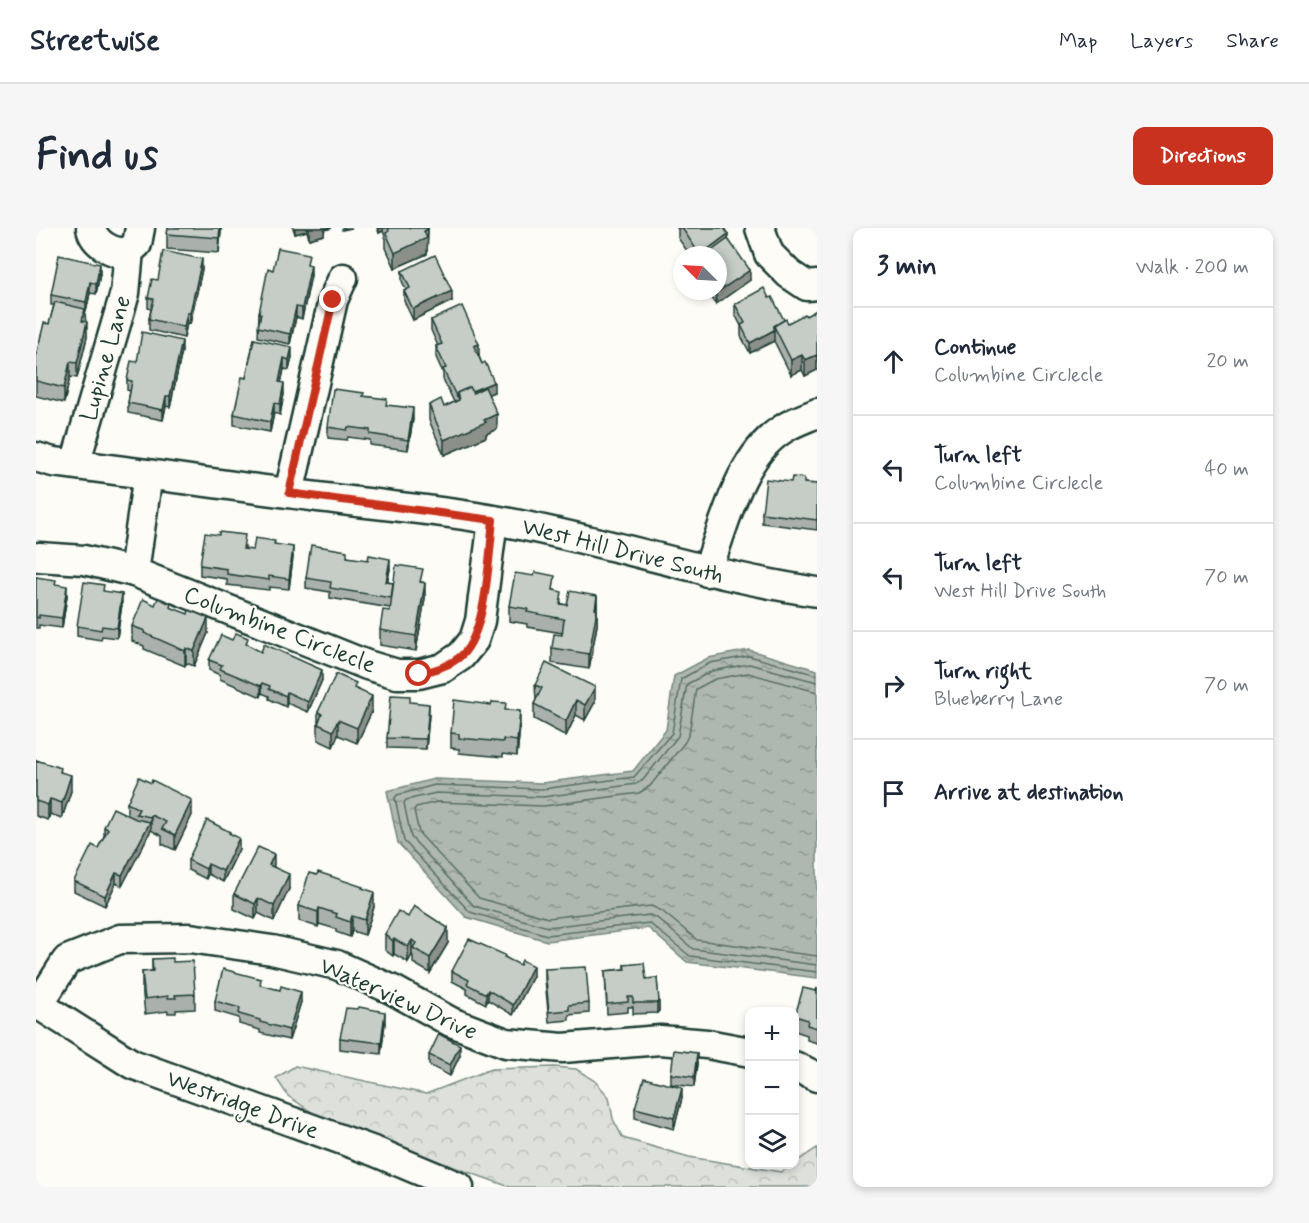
<!DOCTYPE html>
<html lang="en">
<head>
<meta charset="utf-8">
<style>
	body { margin:0; font-family:Mynerve,sans-serif; background:#f6f6f7; color:#1f2937 }
	.controls { position:absolute; right:18px; bottom:18px; display:grid; overflow:hidden; border-radius:12px; box-shadow:0 3px 9px #0003 }
	.controls button { width:54px; height:54px; display:grid; place-items:center; padding:0; border:0; border-bottom:2px solid #e0e1e3; background:#fff; color:#1f2937; font:30px sans-serif }
	.compass { position:absolute; left:637px; top:18px; width:54px; height:54px; border-radius:50%; background:#fff; box-shadow:0 3px 9px #0003; rotate:294deg }
	.stop { position:absolute; width:18px; height:18px; margin:-14px; border:4px solid #c8321e; border-radius:50%; background:#fff }
	.stop.end { background:#c8321e; border-color:#fff; box-shadow:0 2px 6px #0008 }
	.list { margin:0; padding:0; list-style:none }
	h2 { display:flex; justify-content:space-between; align-items:center; height:78px; margin:0; padding:0 24px; font-size:26px }
	h2 small { font-size:20px; font-weight:400; color:#747a83 }
	.list li { display:grid; grid-template-columns:39px 1fr auto; gap:18px; align-items:center; box-sizing:border-box; height:108px; padding:0 24px; border-top:2px solid #e0e1e3 }
	.list b { display:block; font-size:22px; white-space:nowrap }
	.list p { margin:0; font-size:20px; white-space:nowrap; color:#747a83 }
	.list em { font-size:20px; font-style:normal; color:#747a83 }
	.icon { flex:none; width:33px; height:33px; fill:none; stroke:currentColor; stroke-width:2; stroke-linecap:round; stroke-linejoin:round }
	.map { position:relative; flex:none; width:781px; height:959px; overflow:hidden; border-radius:12px }
	header { display:flex; align-items:center; gap:36px; box-sizing:border-box; height:84px; padding:0 30px; background:#fff; border-bottom:2px solid #e0e1e3 }
	header strong { font-size:28px }
	nav { display:flex; gap:33px; margin-inline-start:auto; font-size:21px }
	.intro { display:flex; align-items:center; justify-content:space-between; box-sizing:border-box; height:144px; padding:0 36px }
	h1 { margin:0; font-size:42px }
	.button { padding:15px 27px; border-radius:12px; background:#c8321e; color:#fff; font-size:21px; font-weight:700 }
	main { display:flex; gap:36px; padding:0 36px }
	aside { flex:1; background:#fff; border-radius:12px; box-shadow:0 3px 9px #0003 }
	.map>svg:first-child { display:block }
	.forest { fill:url(#forest-crowns); stroke:#7e8e88; stroke-width:1.5 }
	.water { fill:url(#water-ripples); stroke:#75877f; stroke-width:1.5 }
	.lines { fill:none; stroke-linecap:round; stroke-linejoin:round }
	.shore { stroke:#586e66; stroke-width:1.5 }
	.minor-casing { stroke:#1f3d34; stroke-width:33 }
	.minor { stroke:#fdfcf7; stroke-width:28 }
	.wall { fill:#aab0ab; stroke:#1f3d34; stroke-width:1.5 }
	.shaded-wall { fill:#8b908b; stroke:#1f3d34; stroke-width:1.5 }
	.building { fill:#c6cdc7; stroke:#1f3d34; stroke-width:1.5 }
	.route { stroke:#c8321e; stroke-width:8 }
	.labels { text-anchor:middle; stroke-width:4.5; stroke-linejoin:round; paint-order:stroke }
	.street-label { font-size:24px; fill:#1f3d34; stroke:#fdfcf7 }
</style>
</head>
<body>
<header>
<strong>Streetwise</strong>
<nav><a>Map</a><a>Layers</a><a>Share</a></nav>
</header>
<div class="intro"><h1>Find us</h1><a class="button">Directions</a></div>
<main>
<div class="map">
<svg width="781" height="959" viewBox="0 0 781 959">
	<defs>
		<pattern id="forest-crowns" width="20" height="18" patternUnits="userSpaceOnUse" patternTransform="scale(1.5)"><rect width="20" height="18" fill="#dde0db"/><path d="M2 6a3 3 0 1 1 6 0M12 15a3 3 0 1 1 6 0" fill="none" stroke="#bdc1bd"/></pattern>
		<pattern id="water-ripples" width="26" height="14" patternUnits="userSpaceOnUse" patternTransform="scale(1.5)"><rect width="26" height="14" fill="#aeb8b1"/><path d="M2 4q2-2 4 0t4 0M15 11q2-2 4 0t4 0" fill="none" stroke="#8d9791"/></pattern>
	</defs>
	<rect width="100%" height="100%" fill="#fdfcf7"/>
	<filter id="ink" filterUnits="userSpaceOnUse"><feTurbulence type="fractalNoise" baseFrequency=".0167" numOctaves="2"/><feDisplacementMap in="SourceGraphic" scale="12" xChannelSelector="R" yChannelSelector="G"/><feConvolveMatrix kernelMatrix="1 2 1 2 8 2 1 2 1" color-interpolation-filters="sRGB"/></filter>
	<g filter="url(#ink)">
		<polygon class="forest" points="259,838 390,866 455,841 518,839 540,841 559,853 573,869 577,891 587,910 653,929 745,944 781,920 781,959 474,959 289,893 252,868 240,850"/>
		<polygon class="water" points="713,422 781,442 781,750 651,734 612,700 511,713 430,689 362,615 351,563 398,551 506,555 597,543 630,502 638,448 672,430"/>
		<g class="lines">
			<g class="shore">
				<polyline points="781,447 713,428 674,435 645,451 636,505 598,549 506,561 399,557 361,567 359,570 368,613 434,684 511,707 613,695 654,728 781,744"/>
				<polyline points="781,454 713,436 676,443 651,456 642,508 607,552 600,556 507,569 400,565 370,572 368,575 375,609 438,678 512,699 614,687 621,690 657,721 781,737"/>
				<polyline points="781,464 712,445 679,451 660,461 653,506 649,514 614,558 603,565 508,578 401,574 380,579 378,582 383,605 443,670 512,690 615,678 626,683 661,712 781,728"/>
			</g>
			<g class="minor-casing">
				<g id="minor">
					<path d="M55 0C58 15 78 28 93 23"/>
					<polyline points="724,0 733,26 753,46 771,58 781,57"/>
					<path d="M0 229 17 234C116 246 215 261 314 273 362 279 410 283 458 292 567 311 671 348 781 364"/>
					<polyline points="39,236 89,65 93,23 101,16 104,0"/>
					<polyline points="112,246 98,344 331,437 361,446 383,446 407,440 425,428 438,412 444,393 457,292"/>
					<polyline points="253,265 297,72 307,50"/>
					<polyline points="3,329 48,332 98,344"/>
					<path d="M671 344C688 298 703 228 747 201 757 194 770 190 781 185"/>
					<polyline points="0,775 96,836 340,924 423,959"/>
					<polyline points="3,776 31,732 84,711 154,710 236,722 301,737 357,762 415,794 470,815 527,820 624,812 671,816 714,824"/>
					<polyline points="758,838 781,849"/>
				</g>
			</g>
			<use href="#minor" class="minor"/>
		</g>
		<g class="wall">
			<polygon points="185,0 183,25 131,21 131,6"/>
			<polygon points="257,0 296,0 288,2 288,7 273,11 271,3 259,6"/>
			<polygon points="341,0 392,0 391,26 359,40 350,20 350,11 347,3 343,5"/>
			<polygon points="641,0 688,0 692,11 714,52 680,76 671,63 682,63 682,27 654,27 642,10 642,1"/>
			<polygon points="273,37 275,47 266,91 260,89 254,116 222,109 223,85 237,42"/>
			<polygon points="166,41 154,96 151,95 148,110 113,102 113,91 115,81 112,80 112,70 122,52"/>
			<polygon points="366,43 416,73 377,92 368,73 368,63 370,62 366,53"/>
			<polygon points="64,46 60,66 54,65 50,84 49,84 51,109 41,150 34,149 28,175 0,168 0,128 13,96 18,77 15,77 15,67"/>
			<polygon points="733,70 748,92 752,95 770,88 781,82 781,142 769,148 766,142 755,147 738,113 714,125 705,108 705,98 699,86 699,76"/>
			<polygon points="395,92 443,126 442,126 458,164 452,166 461,201 450,206 450,209 408,227 393,192 393,177 408,179 418,174 407,151 407,145 400,129 400,118 402,118 395,102"/>
			<polygon points="218,111 256,129 253,142 248,141 245,155 248,166 244,187 238,185 234,204 198,197 198,186 210,150"/>
			<polygon points="146,123 134,179 130,178 127,192 92,185 92,175 94,163 91,162 91,152 101,134"/>
			<polygon points="327,168 351,177 377,191 372,222 334,217 334,212 312,209 311,212 292,210 292,199"/>
			<polygon points="768,255 781,256 781,302 726,295 726,285"/>
			<polygon points="239,316 257,329 253,361 233,359 233,362 191,357 191,351 164,347 164,337 209,318 209,321 217,322"/>
			<polygon points="311,329 354,341 351,354 357,355 387,354 389,370 380,423 344,417 344,402 354,383 354,380 294,370 294,364 270,360 270,350"/>
			<polygon points="0,349 20,357 31,368 26,400 3,397 3,400 0,400"/>
			<polygon points="519,362 526,376 531,377 561,368 561,397 553,441 516,435 516,420 526,407 526,405 491,399 491,396 473,393 473,378"/>
			<polygon points="68,363 86,376 81,410 66,408 65,412 41,408 41,398"/>
			<polygon points="119,377 135,380 172,405 158,438 150,435 149,438 108,421 108,418 96,413 96,398"/>
			<polygon points="212,418 286,452 272,484 251,475 250,479 233,471 233,468 226,465 225,469 184,451 184,447 173,442 173,432"/>
			<polygon points="499,457 559,474 549,492 540,487 530,508 498,491 498,476 500,472"/>
			<polygon points="320,461 336,483 321,515 302,507 297,519 282,512 282,484"/>
			<polygon points="374,474 393,486 390,521 351,520 351,510"/>
			<polygon points="470,482 484,498 481,528 467,526 467,529 423,525 423,521 415,520 415,505"/>
			<polygon points="0,532 25,544 35,563 26,590 14,586 12,592 0,588"/>
			<polygon points="91,575 156,587 139,622 126,616 126,608 115,602 86,658 80,655 69,678 38,663 38,653 62,620 68,608 68,599 91,587"/>
			<polygon points="194,605 203,621 187,654 172,646 170,651 152,642 152,632"/>
			<polygon points="253,661 238,693 222,685 219,691 198,681 198,666"/>
			<polygon points="327,661 338,679 329,707 316,703 314,709 300,704 300,701 283,696 282,699 263,693 263,678"/>
			<polygon points="349,706 412,715 394,745 377,735 377,728 376,727 372,734 358,726 357,728 349,722"/>
			<polygon points="469,729 497,748 477,787 452,772 450,776 431,766 431,761 416,753 416,743"/>
			<polygon points="116,731 137,734 159,766 159,781 140,782 140,785 132,785 132,783 109,786 106,759 106,744 116,743"/>
			<polygon points="588,737 610,751 621,750 623,783 621,785 597,786 597,779 592,779 592,784 571,786 569,743 588,741"/>
			<polygon points="509,741 553,775 553,785 533,787 533,792 513,794 509,751"/>
			<polygon points="781,760 781,815 771,812 771,807 759,803 759,788 780,763"/>
			<polygon points="179,773 265,774 253,812 224,805 224,802 203,796 203,790 179,783"/>
			<polygon points="349,795 345,826 304,821 304,810"/>
			<polygon points="393,827 424,827 414,848 393,837"/>
			<polygon points="661,836 658,859 635,856 635,846"/>
			<polygon points="714,844 714,871 710,870 710,860"/>
			<polygon points="646,870 638,901 599,890 599,880"/>
		</g>
		<g class="shaded-wall">
			<polygon points="184,0 185,0 185,5 183,25"/>
			<polygon points="259,0 271,0 271,3 259,6"/>
			<polygon points="273,0 296,0 288,2 288,7 273,11"/>
			<polygon points="306,0 316,0 306,2"/>
			<polygon points="343,0 347,0 347,3 343,5"/>
			<polygon points="392,1 391,26 359,40 359,25 388,3"/>
			<polygon points="692,6 692,21 682,27 664,27"/>
			<polygon points="166,31 166,41 154,96 154,85"/>
			<polygon points="64,36 64,46 60,66 60,56"/>
			<polygon points="275,37 275,47 266,91 266,80"/>
			<polygon points="714,42 714,52 680,76 680,65"/>
			<polygon points="54,54 54,65 50,84 50,74"/>
			<polygon points="416,63 416,73 377,92 377,81"/>
			<polygon points="260,79 260,89 254,116 254,106"/>
			<polygon points="151,85 151,95 148,110 148,99"/>
			<polygon points="51,94 51,109 41,150 41,135"/>
			<polygon points="738,102 738,113 714,125 714,115"/>
			<polygon points="146,113 146,123 134,179 134,168"/>
			<polygon points="443,116 443,126 438,128 438,118"/>
			<polygon points="256,119 256,129 253,142 253,132"/>
			<polygon points="766,127 766,142 755,147 755,132"/>
			<polygon points="781,127 781,142 769,148 769,132"/>
			<polygon points="248,130 248,141 243,165 243,154"/>
			<polygon points="34,134 34,149 28,175 28,160"/>
			<polygon points="458,154 458,164 423,179 423,172 422,169"/>
			<polygon points="248,155 248,166 244,187 244,176"/>
			<polygon points="130,168 130,178 127,192 127,182"/>
			<polygon points="238,175 238,185 234,204 234,194"/>
			<polygon points="377,180 377,191 372,222 372,212"/>
			<polygon points="461,186 461,201 450,206 450,209 408,227 408,212 448,192"/>
			<polygon points="257,319 257,329 253,361 253,351"/>
			<polygon points="354,331 354,341 350,364 350,354"/>
			<polygon points="389,355 389,370 380,423 380,408"/>
			<polygon points="31,358 31,368 26,400 26,390"/>
			<polygon points="86,366 86,376 81,410 81,400"/>
			<polygon points="561,368 561,397 553,441 553,426"/>
			<polygon points="172,390 172,405 158,438 158,423"/>
			<polygon points="150,420 150,435 149,438 149,423"/>
			<polygon points="286,442 286,452 272,484 272,474"/>
			<polygon points="226,455 226,465 225,469 225,458"/>
			<polygon points="559,459 559,474 549,492 549,477"/>
			<polygon points="251,464 251,475 250,479 250,468"/>
			<polygon points="336,468 336,483 321,515 321,500"/>
			<polygon points="540,472 540,487 530,508 530,493"/>
			<polygon points="393,476 393,486 390,521 390,511"/>
			<polygon points="484,483 484,498 481,528 481,513"/>
			<polygon points="302,492 302,507 297,519 297,503"/>
			<polygon points="35,547 35,563 26,590 26,575"/>
			<polygon points="14,571 14,586 12,592 12,577"/>
			<polygon points="156,572 156,587 139,622 139,607"/>
			<polygon points="115,587 115,602 86,658 86,647 114,594"/>
			<polygon points="203,610 203,621 187,654 187,643"/>
			<polygon points="238,626 238,642 233,637"/>
			<polygon points="172,636 172,646 170,651 170,641"/>
			<polygon points="80,645 80,655 69,678 69,668"/>
			<polygon points="253,646 253,661 238,693 238,678"/>
			<polygon points="338,664 338,679 329,707 329,692"/>
			<polygon points="222,670 222,685 219,691 219,676"/>
			<polygon points="283,680 283,696 282,699 282,684"/>
			<polygon points="316,688 316,703 314,709 314,694"/>
			<polygon points="412,700 412,715 394,745 394,730"/>
			<polygon points="358,711 358,726 357,728 357,713"/>
			<polygon points="376,712 376,727 372,734 372,719"/>
			<polygon points="497,738 497,748 477,787 477,777"/>
			<polygon points="452,762 452,772 450,776 450,766"/>
			<polygon points="265,764 265,774 253,812 253,802"/>
			<polygon points="623,773 623,783 621,785 621,775"/>
			<polygon points="349,784 349,795 345,826 345,815"/>
			<polygon points="424,817 424,827 414,848 414,837"/>
			<polygon points="661,825 661,836 658,859 658,849"/>
			<polygon points="646,860 646,870 638,901 638,890"/>
		</g>
		<g class="building">
			<polygon points="132,0 184,0 183,10 131,6"/>
			<polygon points="352,0 392,0 392,1 388,3 391,10 359,25 350,5 353,3"/>
			<polygon points="646,0 688,0 692,6 664,27"/>
			<polygon points="692,11 714,42 680,65 678,63 682,63 682,27 670,27"/>
			<polygon points="242,20 273,26 271,36 275,37 266,80 260,79 254,106 222,99 225,86 223,85 232,40 237,42"/>
			<polygon points="127,23 166,31 154,85 151,85 148,99 113,91 118,71 112,70 116,51 122,52"/>
			<polygon points="23,27 64,36 60,56 54,54 50,74 15,67"/>
			<polygon points="399,27 416,63 377,81 368,63 374,60 366,43"/>
			<polygon points="728,60 733,70 736,69 748,92 738,98 738,102 714,115 705,97 709,95 699,76"/>
			<polygon points="19,74 49,81 46,93 51,94 41,135 34,134 28,160 0,153 0,128 8,95 13,96"/>
			<polygon points="426,78 443,116 438,118 446,136 449,134 458,154 436,163 434,159 421,165 421,170 407,141 410,140 400,118 406,116 395,92"/>
			<polygon points="781,82 781,127 769,132 766,127 755,132 738,98 750,91 752,95 769,86 770,88"/>
			<polygon points="106,104 146,113 134,168 130,168 127,182 92,175 96,153 91,152 95,133 101,134"/>
			<polygon points="218,111 256,119 253,132 248,130 243,154 248,155 244,176 238,175 234,194 198,186 206,149 210,150"/>
			<polygon points="434,159 437,165 449,159 461,186 448,192 450,194 408,212 393,177 405,171 408,179 423,172 421,165"/>
			<polygon points="297,161 328,165 327,168 351,171 350,177 377,180 372,212 334,206 334,202 312,199 311,202 292,199"/>
			<polygon points="756,249 768,250 768,255 781,256 781,292 726,285 730,251 755,254"/>
			<polygon points="183,304 209,307 207,321 217,322 219,310 239,313 238,316 257,319 253,351 233,348 233,352 191,346 191,341 164,337 169,305 183,307"/>
			<polygon points="275,317 311,323 311,329 332,332 333,327 354,331 350,354 357,355 355,370 294,360 295,354 270,350"/>
			<polygon points="360,337 387,341 384,354 389,355 380,408 344,402 347,382 354,383"/>
			<polygon points="499,344 519,348 517,362 526,364 524,376 531,377 534,363 561,368 559,381 561,382 553,426 516,420 518,406 526,407 528,391 491,384 492,381 473,378 479,345 498,348"/>
			<polygon points="0,349 20,352 19,356 31,358 26,390 3,387 3,390 0,389"/>
			<polygon points="48,354 68,357 67,363 86,366 81,400 66,398 65,402 41,398"/>
			<polygon points="122,370 135,376 134,379 152,386 153,382 172,390 158,423 150,420 149,423 108,405 109,403 96,398 107,371 119,377"/>
			<polygon points="200,405 212,410 210,416 225,424 228,416 286,442 272,474 251,464 250,468 233,461 234,458 226,455 225,458 184,441 186,437 173,432 185,407 196,412"/>
			<polygon points="510,435 559,459 549,477 540,472 530,493 498,476 506,460 499,457"/>
			<polygon points="300,446 320,455 318,460 336,468 321,500 302,492 297,503 282,496 286,486 282,484"/>
			<polygon points="355,467 374,468 374,474 393,476 390,511 351,510"/>
			<polygon points="418,472 455,477 456,474 470,475 469,482 484,483 481,513 467,511 467,514 423,510 423,506 415,505"/>
			<polygon points="0,532 25,540 24,544 35,547 26,575 14,571 12,577 0,573"/>
			<polygon points="103,549 115,555 116,552 156,572 139,607 126,601 130,594 115,587 114,589 100,586 103,581 91,575"/>
			<polygon points="77,580 100,591 114,594 86,647 80,645 69,668 38,653 56,617 62,620 72,601 68,599"/>
			<polygon points="171,592 194,604 193,605 203,610 187,643 172,636 170,641 152,632"/>
			<polygon points="222,619 238,626 233,637 253,646 238,678 222,670 219,676 198,666"/>
			<polygon points="282,644 327,659 326,660 338,664 329,692 316,688 314,694 300,689 301,686 283,680 282,684 263,678 273,645 281,647"/>
			<polygon points="378,678 412,700 394,730 377,720 380,715 376,712 372,719 358,711 357,713 349,706 362,683 372,689"/>
			<polygon points="433,711 469,727 468,729 484,737 486,732 497,738 477,777 452,762 450,766 431,756 433,752 416,743"/>
			<polygon points="137,730 137,734 157,733 159,766 139,767 140,770 132,770 132,768 109,771 106,744 117,743 116,731"/>
			<polygon points="608,735 610,751 621,750 623,773 621,775 597,775 597,769 592,769 592,774 571,776 569,743 589,741 588,737"/>
			<polygon points="550,739 553,775 533,777 533,782 513,784 509,741"/>
			<polygon points="187,741 225,751 224,757 244,762 245,758 265,764 253,802 224,794 224,792 203,786 204,780 179,773"/>
			<polygon points="767,760 780,763 781,760 781,800 771,797 772,792 759,788"/>
			<polygon points="323,779 349,784 345,815 304,810 310,780 322,781"/>
			<polygon points="403,806 424,817 414,837 393,827"/>
			<polygon points="638,822 661,825 658,849 635,846"/>
			<polygon points="714,844 714,860 710,860"/>
			<polygon points="608,850 646,860 638,890 599,880"/>
		</g>
	</g>
	<g class="lines" filter="url(#ink)">
		<path class="route" d="M297 72 253 265 457 292C453 327 451 403 426 427 414 438 398 442 383 446"/>
	</g>
	<g class="labels">
		<g class="street-label">
			<text transform="translate(69 130) rotate(-74)" y="8">Lupine Lane</text>
			<text transform="translate(587 322) rotate(14)" y="8">West Hill Drive South</text>
			<text transform="translate(244 401) rotate(21)" y="8">Columbine Circlecle</text>
			<text transform="translate(363 770) rotate(24)" y="8">Waterview Drive</text>
			<text transform="translate(207 876) rotate(20)" y="8">Westridge Drive</text>
		</g>
	</g>
</svg>
<div class="controls">
<button>+</button>
<button>−</button>
<button><svg class="icon" aria-label="layers" viewBox="0 0 24 24"><path d="M12 4l9 5-9 5-9-5zM3 14l9 5 9-5"/></svg></button>
</div>
<svg class="compass" viewBox="-18 -18 36 36"><path d="M0-13l5 13h-10z" fill="#e53935"/><path d="M0 13l5-13h-10z" fill="#747a83"/></svg>
<div class="stop" style="left:383px;top:446px"></div>
<div class="stop end" style="left:297px;top:72px"></div>
</div>
<aside>
<h2>3 min<small>Walk · 200 m</small></h2>
<ul class="list">
<li><svg class="icon" aria-label="ahead" viewBox="0 0 24 24"><path d="M12 20V5M6 11l6-6 6 6"/></svg><div><b>Continue</b><p>Columbine Circlecle</p></div><em>20 m</em></li>
<li><svg class="icon" aria-label="left" viewBox="0 0 24 24"><path d="M17 20v-9H6M10 6l-5 5 5 5"/></svg><div><b>Turn left</b><p>Columbine Circlecle</p></div><em>40 m</em></li>
<li><svg class="icon" aria-label="left" viewBox="0 0 24 24"><path d="M17 20v-9H6M10 6l-5 5 5 5"/></svg><div><b>Turn left</b><p>West Hill Drive South</p></div><em>70 m</em></li>
<li><svg class="icon" aria-label="right" viewBox="0 0 24 24"><path d="M7 20v-9h11M14 6l5 5-5 5"/></svg><div><b>Turn right</b><p>Blueberry Lane</p></div><em>70 m</em></li>
<li><svg class="icon" aria-label="arrive" viewBox="0 0 24 24"><path d="M6 21V4h12l-3 4 3 4H6"/></svg><div><b>Arrive at destination</b></div></li>
</ul>
</aside>
</main>
</body>
</html>
